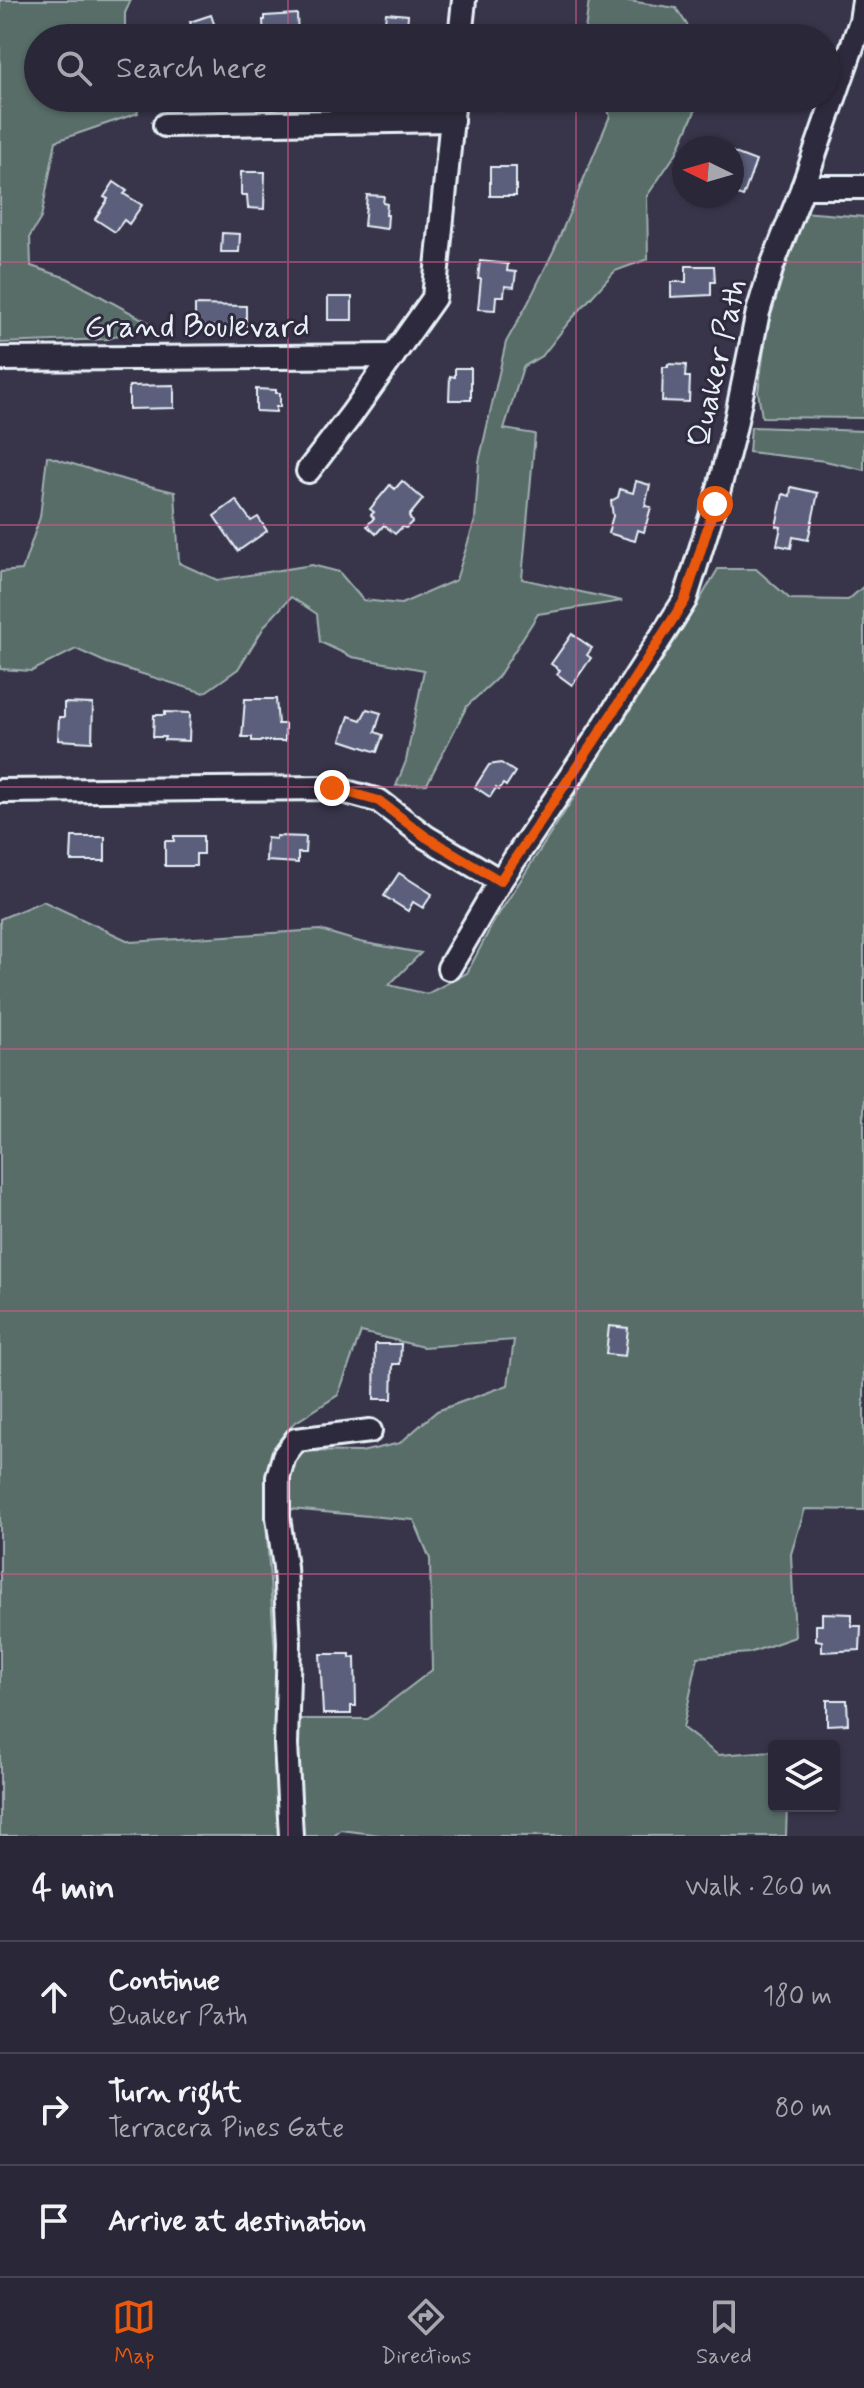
<!DOCTYPE html>
<html lang="en">
<head>
<meta charset="utf-8">
<style>
	body { margin:0; font-family:Mynerve,sans-serif; background:#323040; color:#f1f3f6 }
	.controls { position:absolute; right:24px; bottom:24px; display:grid; overflow:hidden; border-radius:8px; box-shadow:0 2px 6px #0004 }
	.controls button { width:72px; height:72px; display:grid; place-items:center; padding:0; border:0; border-bottom:2px solid #464453; background:#2a2838; color:#f1f3f6; font:40px sans-serif }
	.compass { position:absolute; left:672px; top:136px; width:72px; height:72px; border-radius:50%; background:#2a2838; box-shadow:0 2px 6px #0004; rotate:275deg }
	.stop { position:absolute; width:24px; height:24px; margin:-18px; border:6px solid #ea580c; border-radius:50%; background:#fff }
	.stop.end { background:#ea580c; border-color:#fff; box-shadow:0 2px 8px #0008 }
	.list { margin:0; padding:0; list-style:none }
	h2 { display:flex; justify-content:space-between; align-items:center; height:104px; margin:0; padding:0 32px; font-size:34px }
	h2 small { font-size:26px; font-weight:400; color:#a5a6ae }
	.list li { display:grid; grid-template-columns:52px 1fr auto; gap:24px; align-items:center; box-sizing:border-box; height:112px; padding:0 32px; border-top:2px solid #464453 }
	.list b { display:block; font-size:30px; white-space:nowrap }
	.list p { margin:0; font-size:26px; white-space:nowrap; color:#a5a6ae }
	.list em { font-size:26px; font-style:normal; color:#a5a6ae }
	.icon { flex:none; width:44px; height:44px; fill:none; stroke:currentColor; stroke-width:2; stroke-linecap:round; stroke-linejoin:round }
	.map { position:relative; flex:none; width:864px; height:1836px; overflow:hidden }
	.search { position:absolute; background:#2a2838; box-shadow:0 2px 6px #0004; left:24px; right:24px; top:24px; height:88px; display:flex; align-items:center; gap:20px; box-sizing:border-box; padding:0 28px; border-radius:44px; color:#a5a6ae; font-size:30px }
	.sheet { height:440px; background:#2a2838 }
	nav { display:flex; justify-content:space-around; align-items:center; box-sizing:border-box; height:112px; border-top:2px solid #464453; background:#2a2838; font-size:22px; color:#a5a6ae }
	nav a { display:grid; justify-items:center; gap:4px }
	nav .on { color:#ea580c }
	.map>svg:first-child { display:block }
	.green { fill:#586d68; stroke:#a0afb0; stroke-width:2 }
	.building { fill:#5c5f7c; stroke:#e8f1f8; stroke-width:2 }
	.lines { fill:none; stroke-linecap:round; stroke-linejoin:round }
	.minor-casing { stroke:#e8f1f8; stroke-width:28 }
	.minor { stroke:#2f2a3d; stroke-width:22 }
	.route { stroke:#ea580c; stroke-width:10 }
	.grid { fill:none; stroke:#cd598a; stroke-width:2; stroke-opacity:0.55 }
	.labels { text-anchor:middle; stroke-width:6; stroke-linejoin:round; paint-order:stroke }
	.street-label { font-size:32px; fill:#e8f1f8; stroke:#2f2a3d }
</style>
</head>
<body>
<div class="map">
<svg width="864" height="1836" viewBox="0 0 864 1836">
	<rect width="100%" height="100%" fill="#38354a"/>
	<filter id="ink" filterUnits="userSpaceOnUse"><feTurbulence type="fractalNoise" baseFrequency=".0125" numOctaves="2"/><feDisplacementMap in="SourceGraphic" scale="16" xChannelSelector="R" yChannelSelector="G"/><feConvolveMatrix kernelMatrix="1 2 1 2 8 2 1 2 1" color-interpolation-filters="sRGB"/></filter>
	<g filter="url(#ink)">
		<g class="green">
			<polygon points="0,0 131,0 125,13 125,38 38,38 38,98 135,98 138,113 56,141 41,218 30,236 31,266 67,278 150,323 108,339 0,343"/>
			<polygon points="589,0 622,0 676,8 693,34 693,38 584,38"/>
			<polygon points="604,98 695,98 696,109 677,152 647,196 648,259 615,271 569,322 543,355 523,367 504,429 535,434 522,579 622,601 538,614 498,677 467,706 427,784 396,786 406,761 424,670 352,657 320,642 317,614 291,597 266,624 238,669 204,693 107,663 76,649 32,671 0,669 0,572 22,570 40,517 47,456 125,480 175,492 179,563 217,580 312,565 339,572 363,600 401,604 456,580 475,520 479,462 506,342 528,303 554,250 610,116"/>
			<polygon points="802,212 864,217 864,418 762,417 758,392 767,329"/>
			<polygon points="751,427 864,431 864,470 825,461 749,452"/>
			<polygon points="718,569 756,569 790,599 848,600 864,586 864,1510 805,1509 791,1554 795,1637 749,1653 698,1657 683,1728 718,1755 774,1751 774,1806 787,1806 786,1836 387,1836 341,1830 334,1836 299,1836 296,1719 368,1719 432,1670 430,1559 414,1520 290,1509 288,1476 299,1451 361,1452 400,1443 437,1411 508,1385 514,1340 423,1347 361,1332 338,1395 293,1424 269,1461 267,1536 276,1669 282,1836 0,1836 0,919 43,901 131,942 320,930 360,942 421,953 389,985 427,994 467,973 493,923 683,628"/>
		</g>
		<g class="building">
			<polygon points="386,13 408,15 406,38 383,38"/>
			<polygon points="297,14 298,38 264,38 263,20 265,20 265,16"/>
			<polygon points="211,15 219,38 195,38 190,22"/>
			<polygon points="475,98 529,98 527,112 474,107"/>
			<polygon points="732,152 756,161 743,197 732,193"/>
			<rect x="490" y="167" width="26" height="29"/>
			<polygon points="241,172 265,172 264,209 248,208 247,195 241,195"/>
			<polygon points="114,182 127,191 124,194 142,205 129,224 124,220 115,232 95,219 108,199 104,197"/>
			<polygon points="367,195 384,196 383,203 387,204 386,215 388,215 387,229 364,226"/>
			<polygon points="222,233 240,234 239,252 221,252"/>
			<polygon points="480,261 508,264 507,271 516,272 514,287 505,286 504,296 496,296 495,310 478,309 481,279 478,279"/>
			<polygon points="686,266 714,266 715,282 711,282 711,295 671,297 671,282 686,282"/>
			<rect x="328" y="297" width="24" height="23"/>
			<polygon points="195,305 246,306 246,326 195,326"/>
			<polygon points="668,364 686,365 685,377 690,377 689,402 662,401 663,367 668,367"/>
			<polygon points="455,368 471,368 471,400 449,400 450,376 455,377"/>
			<polygon points="174,385 174,408 129,409 129,386"/>
			<polygon points="256,389 276,390 276,393 280,393 280,407 276,407 276,412 256,411"/>
			<polygon points="402,481 423,499 409,516 412,522 406,528 402,527 395,534 384,525 376,534 367,526 374,518 371,515 374,512 370,509 390,485 395,489"/>
			<polygon points="636,481 650,485 645,506 651,507 644,532 638,530 635,541 608,533 613,516 611,501 618,497 620,489 633,493"/>
			<polygon points="791,487 818,493 808,540 793,537 791,548 777,545 781,527 776,526 783,494 790,496"/>
			<polygon points="236,500 251,521 258,517 267,531 238,551 214,516"/>
			<polygon points="572,634 592,648 587,655 591,658 572,685 557,674 560,670 551,664"/>
			<polygon points="245,699 276,699 278,724 285,724 285,741 252,741 252,737 242,737"/>
			<polygon points="64,703 93,704 92,742 58,740 59,717 64,717"/>
			<polygon points="367,709 381,713 375,732 383,735 377,752 341,740 349,716 361,720"/>
			<polygon points="165,712 190,713 189,741 164,740 165,737 153,737 154,715 165,715"/>
			<polygon points="501,763 515,772 506,786 503,784 499,790 496,788 490,797 475,787 489,765"/>
			<polygon points="174,836 203,836 203,854 196,854 196,866 165,866 165,841 174,841"/>
			<polygon points="276,836 306,837 305,853 298,853 298,863 266,861 267,838 276,839"/>
			<polygon points="72,837 105,837 105,861 71,861"/>
			<polygon points="399,873 432,894 423,908 413,902 408,911 384,896"/>
			<polygon points="609,1326 628,1328 625,1356 606,1354"/>
			<polygon points="375,1344 401,1344 400,1364 393,1364 392,1399 374,1399"/>
			<polygon points="822,1613 852,1614 852,1626 861,1626 860,1650 822,1652 822,1641 816,1640 816,1625 822,1625"/>
			<polygon points="320,1654 350,1654 350,1658 355,1657 356,1706 351,1706 351,1714 323,1714"/>
			<polygon points="827,1700 847,1700 848,1724 827,1725"/>
		</g>
		<g class="lines">
			<g class="minor-casing">
				<g id="minor">
					<polyline points="460,38 464,0"/>
					<polyline points="165,125 452,120"/>
					<polyline points="803,187 864,187"/>
					<polyline points="1,359 393,356"/>
					<polyline points="308,471 351,415 434,298 454,98"/>
					<polyline points="0,791 332,788 379,801 426,837 500,881"/>
					<polyline points="449,968 500,881 595,740 685,600 715,504 734,430 758,312 772,266 803,187 861,21 864,1"/>
					<polyline points="291,1836 286,1744 289,1643 285,1567 278,1517 278,1477 284,1456 296,1440 370,1431"/>
				</g>
			</g>
			<use href="#minor" class="minor"/>
		</g>
	</g>
	<g class="lines" filter="url(#ink)">
		<polyline class="route" points="332,788 379,801 426,837 500,881 595,740 685,600 715,504"/>
	</g>
	<path class="grid" d="M288 0V38M576 0V38M288 98V1836M576 98V1836M0 262H864M0 525H864M0 787H864M0 1049H864M0 1311H864M0 1574H864"/>
	<g class="labels">
		<g class="street-label">
			<text x="197" y="336">Grand Boulevard</text>
			<text transform="translate(716 363) rotate(-77)" y="11">Quaker Path</text>
		</g>
	</g>
</svg>
<div class="controls">
<button><svg class="icon" aria-label="layers" viewBox="0 0 24 24"><path d="M12 4l9 5-9 5-9-5zM3 14l9 5 9-5"/></svg></button>
</div>
<svg class="compass" viewBox="-18 -18 36 36"><path d="M0-13l5 13h-10z" fill="#e53935"/><path d="M0 13l5-13h-10z" fill="#a5a6ae"/></svg>
<div class="stop" style="left:715px;top:504px"></div>
<div class="stop end" style="left:332px;top:788px"></div>
<div class="search"><svg class="icon" aria-label="search" viewBox="0 0 24 24"><circle cx="10" cy="10" r="6"/><path d="M15 15l6 6"/></svg>Search here</div>
</div>
<section class="sheet">
<h2>4 min<small>Walk · 260 m</small></h2>
<ul class="list">
<li><svg class="icon" aria-label="ahead" viewBox="0 0 24 24"><path d="M12 20V5M6 11l6-6 6 6"/></svg><div><b>Continue</b><p>Quaker Path</p></div><em>180 m</em></li>
<li><svg class="icon" aria-label="right" viewBox="0 0 24 24"><path d="M7 20v-9h11M14 6l5 5-5 5"/></svg><div><b>Turn right</b><p>Terracera Pines Gate</p></div><em>80 m</em></li>
<li><svg class="icon" aria-label="arrive" viewBox="0 0 24 24"><path d="M6 21V4h12l-3 4 3 4H6"/></svg><div><b>Arrive at destination</b></div></li>
</ul>
</section>
<nav>
<a class="on"><svg class="icon" aria-label="map" viewBox="0 0 24 24"><path d="M3 6l6-2 6 2 6-2v14l-6 2-6-2-6 2zM9 4v14M15 6v14"/></svg>Map</a>
<a><svg class="icon" aria-label="directions" viewBox="0 0 24 24"><path d="M12 3l9 9-9 9-9-9zM9 14v-3h6M13 9l2 2-2 2"/></svg>Directions</a>
<a><svg class="icon" aria-label="saved" viewBox="0 0 24 24"><path d="M7 4h10v16l-5-4-5 4z"/></svg>Saved</a>
</nav>
</body>
</html>
